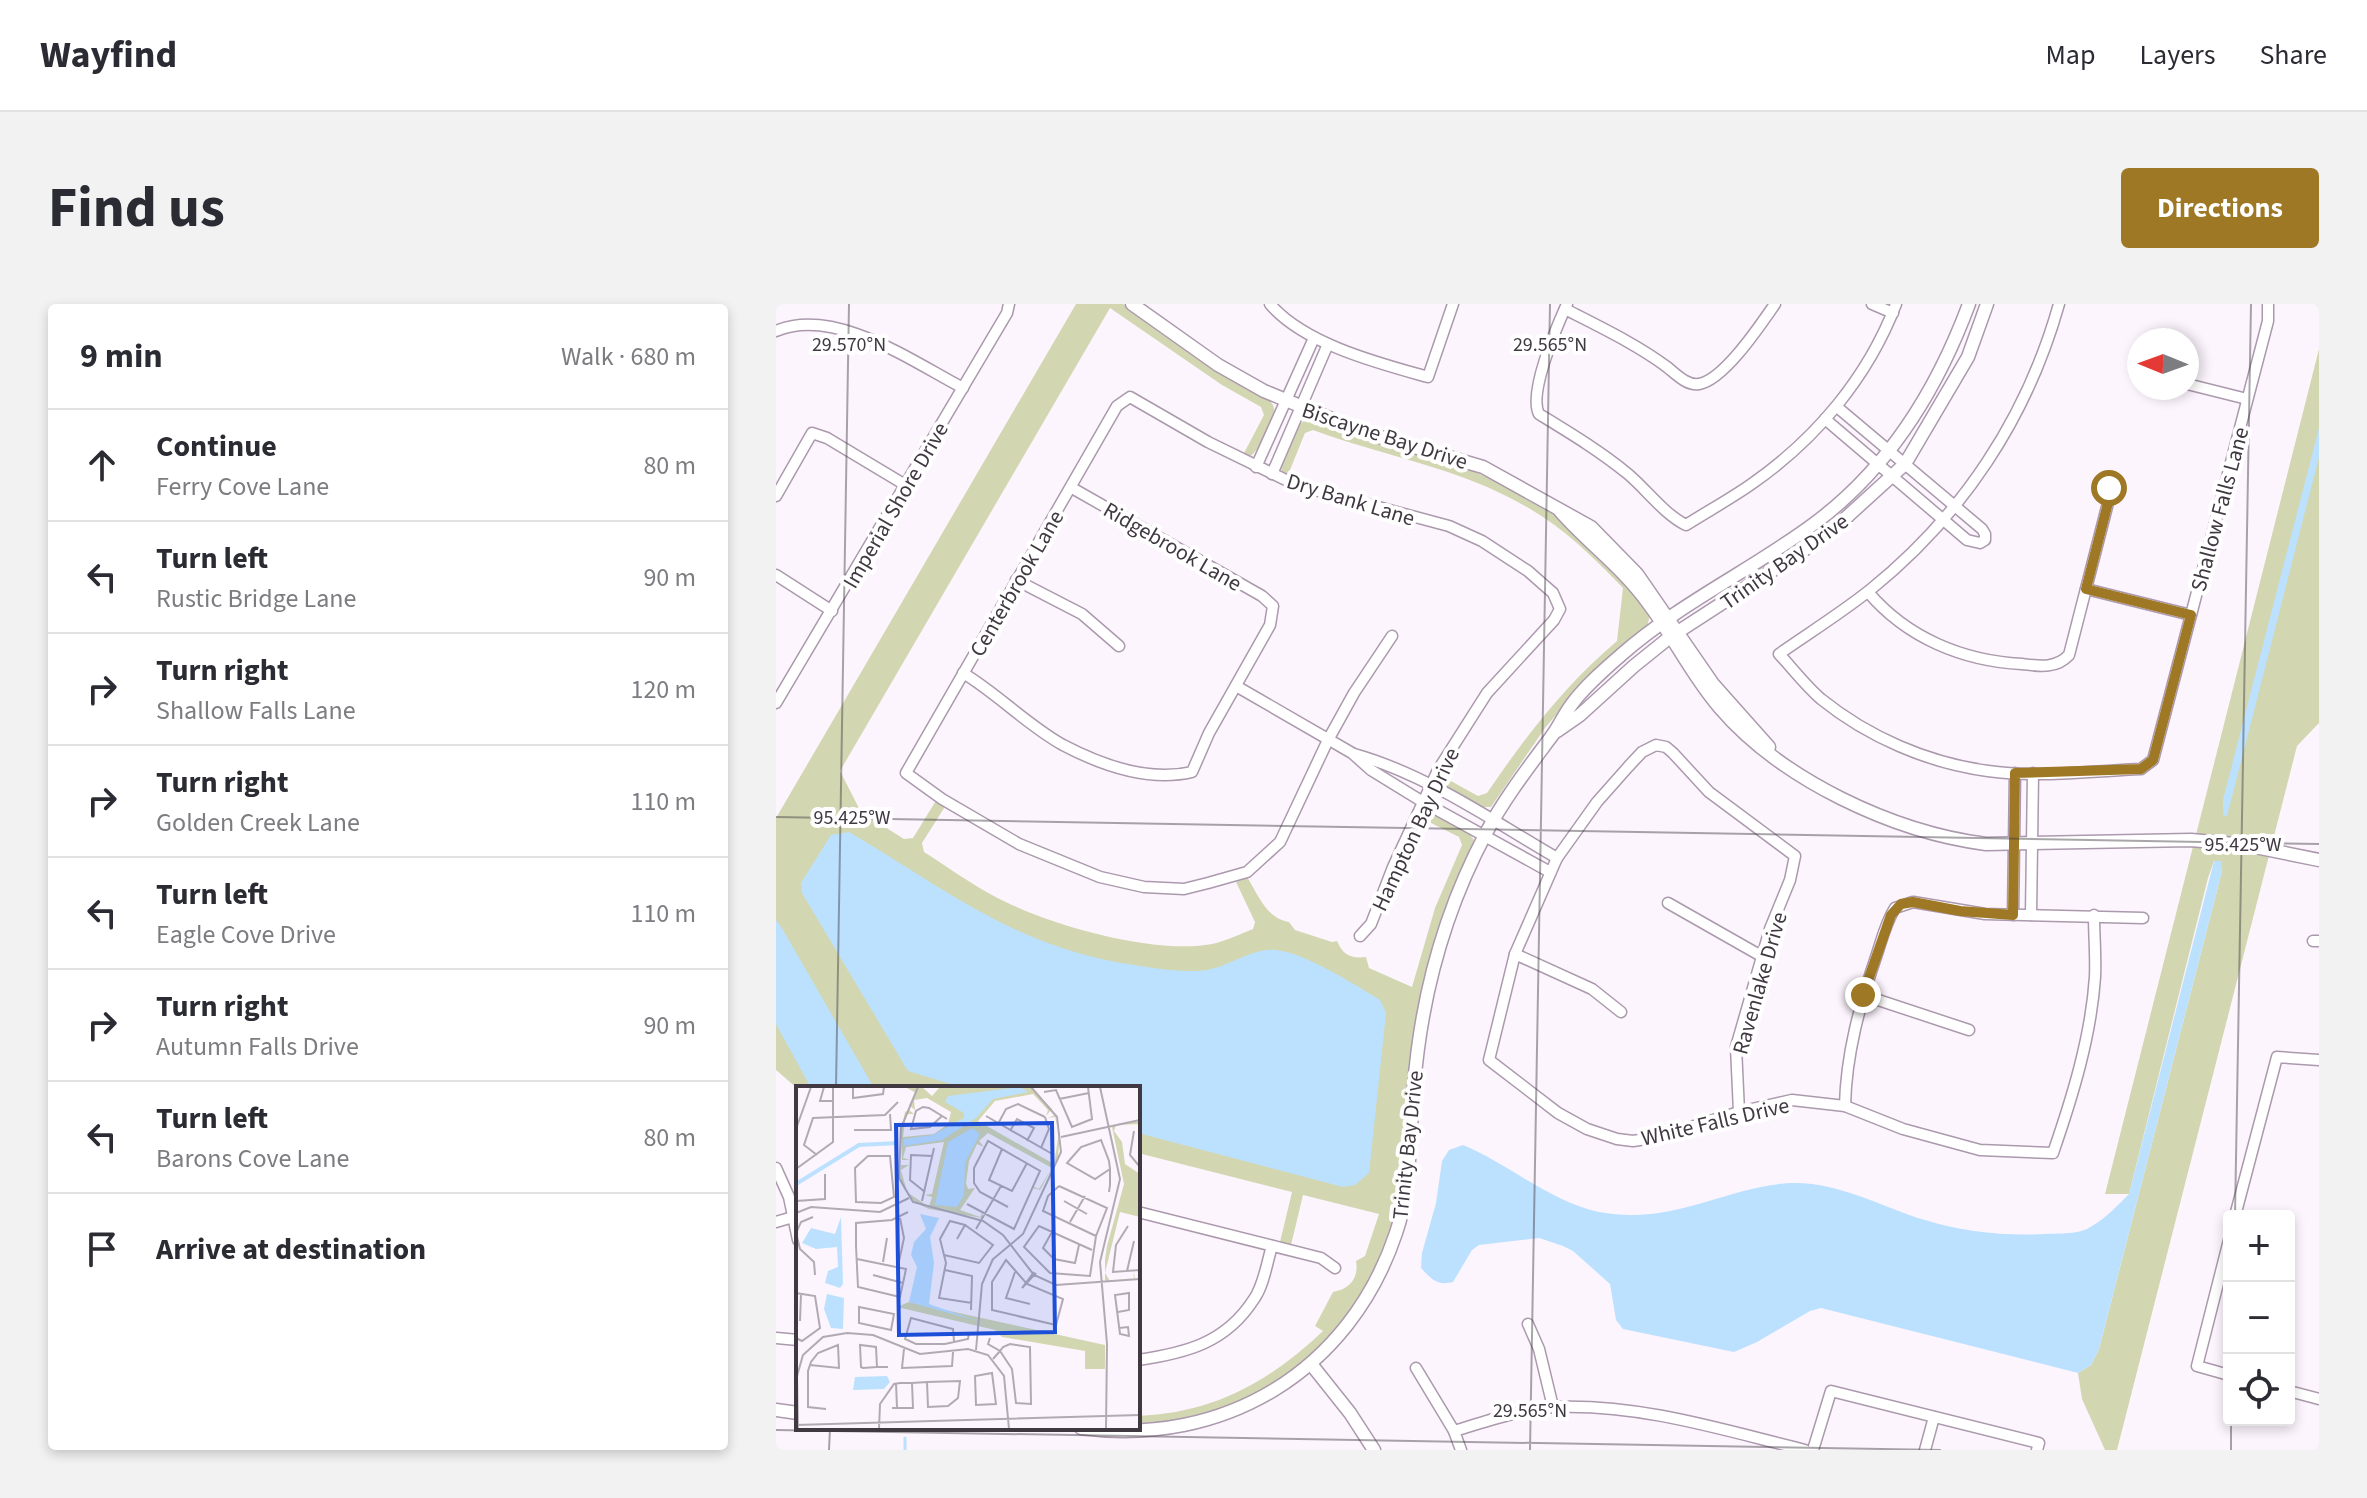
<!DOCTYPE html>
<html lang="en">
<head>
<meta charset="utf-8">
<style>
	body { margin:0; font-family:"Source Sans 3",sans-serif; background:#f2f2f3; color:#2b2b33 }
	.controls { position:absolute; right:24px; bottom:24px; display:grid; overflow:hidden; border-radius:8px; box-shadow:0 4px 12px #0003 }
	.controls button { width:72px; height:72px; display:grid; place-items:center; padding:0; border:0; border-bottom:2px solid #e1e1e2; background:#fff; color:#2b2b33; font:40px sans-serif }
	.compass { position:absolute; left:1351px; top:24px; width:72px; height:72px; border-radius:50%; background:#fff; box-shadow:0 4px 12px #0003; rotate:271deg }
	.stop { position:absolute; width:24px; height:24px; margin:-18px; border:6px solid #9e7824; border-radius:50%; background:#fff }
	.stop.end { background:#9e7824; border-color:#fff; box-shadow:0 2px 8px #0008 }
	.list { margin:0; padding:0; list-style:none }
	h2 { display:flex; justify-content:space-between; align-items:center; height:104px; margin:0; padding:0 32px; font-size:34px }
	h2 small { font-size:26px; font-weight:400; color:#7c7c81 }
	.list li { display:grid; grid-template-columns:52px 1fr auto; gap:24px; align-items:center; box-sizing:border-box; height:112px; padding:0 32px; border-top:2px solid #e1e1e2 }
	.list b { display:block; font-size:30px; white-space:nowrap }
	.list p { margin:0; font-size:26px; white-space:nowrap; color:#7c7c81 }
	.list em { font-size:26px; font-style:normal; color:#7c7c81 }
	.icon { flex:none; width:44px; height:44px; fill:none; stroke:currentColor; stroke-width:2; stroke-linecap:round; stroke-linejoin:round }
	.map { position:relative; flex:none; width:1543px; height:1146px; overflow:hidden; border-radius:8px }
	header { display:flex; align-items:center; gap:48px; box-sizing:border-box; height:112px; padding:0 40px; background:#fff; border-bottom:2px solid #e1e1e2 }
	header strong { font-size:38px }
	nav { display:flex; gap:44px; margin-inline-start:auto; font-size:28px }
	.intro { display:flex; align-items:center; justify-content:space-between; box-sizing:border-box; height:192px; padding:0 48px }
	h1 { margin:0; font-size:56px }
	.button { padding:20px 36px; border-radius:8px; background:#9e7824; color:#fff; font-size:28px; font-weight:700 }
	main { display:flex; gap:48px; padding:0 48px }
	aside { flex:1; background:#fff; border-radius:8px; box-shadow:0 4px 12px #0003 }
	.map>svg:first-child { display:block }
	.green { fill:#d2d7b1 }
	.water { fill:#bce1ff }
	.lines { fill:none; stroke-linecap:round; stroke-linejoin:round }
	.stream { stroke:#bce1ff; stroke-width:3 }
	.minor-casing { stroke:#ab99ad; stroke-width:13 }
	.tertiary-casing { stroke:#ab99ad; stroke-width:15 }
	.minor { stroke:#fff; stroke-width:10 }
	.tertiary { stroke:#fff; stroke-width:12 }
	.route { stroke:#9e7824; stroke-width:10 }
	.ticks { fill:none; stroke:#413942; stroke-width:2; stroke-opacity:0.45 }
	.labels { text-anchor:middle; stroke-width:8; stroke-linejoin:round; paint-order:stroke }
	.street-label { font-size:22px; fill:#413942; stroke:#fff }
	.inset-river { fill:none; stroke:#bce1ff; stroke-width:4 }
	.inset-road { fill:none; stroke:#b2aab3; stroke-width:2 }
	.view { fill:#1d4ed8; fill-opacity:0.15; stroke:#1d4ed8; stroke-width:4 }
	.inset-edge { fill:none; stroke:#413942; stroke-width:4 }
	.ticks-label { font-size:20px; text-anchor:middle; fill:#413942; stroke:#fff; stroke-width:8; stroke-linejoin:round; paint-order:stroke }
</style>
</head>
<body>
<header>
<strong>Wayfind</strong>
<nav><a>Map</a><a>Layers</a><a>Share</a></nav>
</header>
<div class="intro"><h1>Find us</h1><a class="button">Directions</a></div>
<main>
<aside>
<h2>9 min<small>Walk · 680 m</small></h2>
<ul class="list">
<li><svg class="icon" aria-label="ahead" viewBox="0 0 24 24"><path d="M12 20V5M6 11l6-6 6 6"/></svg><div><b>Continue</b><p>Ferry Cove Lane</p></div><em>80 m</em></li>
<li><svg class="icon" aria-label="left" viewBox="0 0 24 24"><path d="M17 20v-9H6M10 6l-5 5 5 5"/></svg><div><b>Turn left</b><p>Rustic Bridge Lane</p></div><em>90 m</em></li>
<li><svg class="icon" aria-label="right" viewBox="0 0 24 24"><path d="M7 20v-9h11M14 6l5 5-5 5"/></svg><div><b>Turn right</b><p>Shallow Falls Lane</p></div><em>120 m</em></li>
<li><svg class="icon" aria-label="right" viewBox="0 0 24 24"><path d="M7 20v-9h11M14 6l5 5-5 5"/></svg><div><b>Turn right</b><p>Golden Creek Lane</p></div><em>110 m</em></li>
<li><svg class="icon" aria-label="left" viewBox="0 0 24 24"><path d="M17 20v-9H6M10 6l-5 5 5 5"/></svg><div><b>Turn left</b><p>Eagle Cove Drive</p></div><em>110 m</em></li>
<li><svg class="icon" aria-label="right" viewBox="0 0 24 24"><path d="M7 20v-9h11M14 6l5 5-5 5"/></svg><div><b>Turn right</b><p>Autumn Falls Drive</p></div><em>90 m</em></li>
<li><svg class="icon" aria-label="left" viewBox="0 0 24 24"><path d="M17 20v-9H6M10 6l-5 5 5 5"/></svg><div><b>Turn left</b><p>Barons Cove Lane</p></div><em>80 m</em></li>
<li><svg class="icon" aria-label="arrive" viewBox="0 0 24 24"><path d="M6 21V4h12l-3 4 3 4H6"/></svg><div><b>Arrive at destination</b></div></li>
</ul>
</aside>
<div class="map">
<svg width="1543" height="1146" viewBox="0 0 1543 1146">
	<rect width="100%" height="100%" fill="#fdf5fe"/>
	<g class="green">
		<path d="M300 0H347L444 68 494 96C496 100 499 103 498 108 498 119 482 148 473 153L467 151 488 111 485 103 446 81 334 4 64 467 85 508 128 535 137 534 161 495 170 501 146 539 148 548C170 562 192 578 216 591 269 620 376 651 436 640 450 637 464 630 477 625L479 618 460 578 471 573C483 592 490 614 513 618L519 626 556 638 561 637C567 651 575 655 590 653L593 664 636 683 659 604 686 541 683 533 643 513 651 507 656 508 691 527 698 536C696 553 683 570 677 586 663 619 652 655 645 691 630 763 634 837 620 909 604 993 530 1073 451 1104 422 1115 393 1118 362 1122V1112C438 1109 493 1078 547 1027L539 1022 557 988C574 985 583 974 580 957L589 952 603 910 527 891 515 941 504 938 516 888 362 849V784L22 785 0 766V514Z"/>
		<polygon points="1543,45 1543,419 1521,442 1341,1146 1329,1146 1306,1095 1302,1069 1315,1061 1323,1045 1446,567 1438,557 1432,574 1353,890 1329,890"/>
		<path d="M530 115 678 159 743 187 772 206 837 262 874 311 871 323 798 390 769 424 715 503H702L665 482 664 471 702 492 711 489C749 433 789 381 841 337L847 284C817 253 787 223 749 202 684 164 607 152 537 126L529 129 512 171 507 169 504 163 522 122Z"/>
	</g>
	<g class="water">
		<polygon points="1543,124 1543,153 1451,512 1447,511 1447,496"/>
		<path d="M73 528C163 581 233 638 340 658 364 662 407 670 431 666 454 662 476 644 500 646 529 649 578 680 604 696L610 709 593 869 579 881 567 883 362 829V784H188L132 767 26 589 25 579 55 531Z"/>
		<path d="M1438 557H1445L1446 567 1323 1045 1315 1061 1302 1069 1045 1004 1034 1007 981 1038 958 1048 847 1025 840 1016 834 980 797 947 787 942 763 934 703 941 696 946 677 978C661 982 655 975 645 964L646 949 660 899 666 857 673 846 687 841C733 860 773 897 823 908 897 922 948 883 1014 879 1061 877 1106 903 1149 916 1187 928 1229 932 1269 930 1284 929 1303 931 1316 922 1330 914 1342 901 1353 890Z"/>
		<polygon points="0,616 7,626 98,784 35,784 0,720"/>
	</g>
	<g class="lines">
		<polyline class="stream" points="129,1134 129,1146"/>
		<g class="minor-casing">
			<g id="minor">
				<path d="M494 0C528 40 602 59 652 73L677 0"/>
				<path d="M791 0C781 22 752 89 763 110 794 129 824 147 852 170 871 186 888 210 910 221 932 207 956 194 977 179 1041 134 1092 73 1120 0"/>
				<polyline points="1096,0 1117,9"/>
				<path d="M1283 0C1251 114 1186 212 1094 286 1065 309 1033 329 1003 350 1017 365 1030 382 1045 395 1092 433 1152 459 1212 467 1262 474 1316 467 1365 465L1377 456 1492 17V0"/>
				<path d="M789 5C824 23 860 40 891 63 900 70 911 82 923 80 948 76 985 20 999 0"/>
				<path d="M0 27C59 2 137 58 187 84"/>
				<polyline points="1411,80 1471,95"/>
				<polyline points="1049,115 1191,236 1204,239 1209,236 1209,230 1206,225 1061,103"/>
				<polyline points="480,163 538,34"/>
				<polyline points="496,170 552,40"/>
				<polyline points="0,192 36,129 51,134 131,182"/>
				<polyline points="0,271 56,307"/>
				<polyline points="240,276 306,310 343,342"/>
				<polyline points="1310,285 1415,311"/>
				<path d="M1092 288C1131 334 1187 357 1246 360 1263 362 1280 365 1293 351L1332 199 1333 184"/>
				<path d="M187 369C222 390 251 421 287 441 325 461 373 478 416 468L433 429 494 321 497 302 486 292 296 184"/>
				<polyline points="460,382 576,449 595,466 647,498 774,568"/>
				<polyline points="0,399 231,9 233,0"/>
				<path d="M578 450C650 470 717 517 781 554"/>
				<polyline points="892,599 987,653"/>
				<polyline points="1237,611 1239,469"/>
				<polyline points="1255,611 1257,469"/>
				<polyline points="584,632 595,620 617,563 662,466 711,389 778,316 784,305 777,289 752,267 706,237 673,222 520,181 432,138 354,93 341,102 130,469 166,495 243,540 324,573 368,583 408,585 432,579 471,568 504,538 552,436 578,389 616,332"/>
				<polyline points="1537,637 1543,637"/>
				<polyline points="739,650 781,554 821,498 852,463 866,448 880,441 890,443 897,449 933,488 1019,552 1014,576 994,625 960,743 963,808"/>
				<polyline points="1087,691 1193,726"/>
				<path d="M845 708 816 685 739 650 713 756 782 809 811 825 841 835 857 837 883 833 963 808 1016 796 1069 802 1127 825 1204 846 1277 849C1296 794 1315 733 1319 673 1320 653 1318 632 1318 611"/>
				<path d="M1069 802C1070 750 1084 700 1101 650 1106 635 1110 618 1119 604L1137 598 1209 610 1367 614"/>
				<polyline points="0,864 13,893 22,936"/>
				<polyline points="362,908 545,954 559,964"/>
				<polyline points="1459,912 1501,753 1543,756"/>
				<polyline points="0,918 17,913"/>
				<polyline points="1453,936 1421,1062 1453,1071"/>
				<polyline points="752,1020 763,1045 777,1103"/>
				<polyline points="0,1034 22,1036"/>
				<path d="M362 1056C410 1049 450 1039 478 995 488 981 491 958 496 942"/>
				<polyline points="640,1064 678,1127 685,1146"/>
				<polyline points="1513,1087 1543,1095"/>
				<path d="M678 1127C711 1117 746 1105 780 1103 866 1100 947 1126 1029 1146"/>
				<polyline points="1037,1146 1055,1087 1263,1139 1261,1146"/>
				<polyline points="1149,1146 1158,1113"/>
			</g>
		</g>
		<g class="tertiary-casing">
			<g id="tertiary">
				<polyline points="356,0 442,61 488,87 587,128 707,163 815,223 861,270 937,380 993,443"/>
				<path d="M784 207C812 239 847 264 872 299 898 333 916 372 944 404 1006 476 1117 528 1210 540L1415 536 1469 541 1543 556"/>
				<polyline points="781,427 804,411 858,362 894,333 1051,231 1129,160 1192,53 1211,0"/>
				<polyline points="535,1060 574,1109 598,1146"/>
				<polyline points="0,1106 22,1109"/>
				<path d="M305 1124C448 1143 574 1067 620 929 636 883 633 829 638 782 645 694 668 608 710 529 728 495 752 464 775 433 783 423 788 410 796 400 809 382 829 365 845 351 904 299 976 266 1039 219 1113 164 1161 86 1193 0"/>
			</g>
		</g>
		<use href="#minor" class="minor"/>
		<use href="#tertiary" class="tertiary"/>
	</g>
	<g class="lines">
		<polyline class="route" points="1087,691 1115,611 1125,600 1137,598 1184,607 1237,611 1239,469 1365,465 1377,456 1415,311 1310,285 1332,199 1333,184"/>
	</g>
	<path class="ticks" d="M0 513 1543 540M60 784 73 0M1459 912 1475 0M0 1126 1165 1146M53 1146 54 1124M754 1146 774 0M1455 1146V1116"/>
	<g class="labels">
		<g class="street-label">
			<text transform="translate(609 131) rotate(18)" y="8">Biscayne Bay Drive</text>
			<text transform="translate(575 195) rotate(17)" y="8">Dry Bank Lane</text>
			<text transform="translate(119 201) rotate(-60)" y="8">Imperial Shore Drive</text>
			<text transform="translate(1443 205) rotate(-75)" y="8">Shallow Falls Lane</text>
			<text transform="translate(397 242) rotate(30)" y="8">Ridgebrook Lane</text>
			<text transform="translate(1008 257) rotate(-35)" y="8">Trinity Bay Drive</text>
			<text transform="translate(240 279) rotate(-60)" y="8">Centerbrook Lane</text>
			<text transform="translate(639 525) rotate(-65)" y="8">Hampton Bay Drive</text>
			<text transform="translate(983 679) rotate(-74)" y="8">Ravenlake Drive</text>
			<text transform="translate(939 817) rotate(-13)" y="8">White Falls Drive</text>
			<text transform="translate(631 841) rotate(-84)" y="8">Trinity Bay Drive</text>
		</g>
	</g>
	<g transform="translate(20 782)">
		<rect width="344" height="344" fill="#fdf5fe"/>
		<path d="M109 1H126L136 10 144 1H234L256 23 250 30 252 24 237 8 199 15 182 35 258 78 263 46 259 31 252 32 259 29 264 48 262 71 244 104 237 102 236 100 243 103 256 82 192 47 183 55 188 61 181 58 173 75 170 97 172 103 179 102 164 124 184 131 187 125 186 132 133 123 120 117 112 109 107 101 104 91 105 79H113L105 84 111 106 133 121 136 111 129 109 136 108 148 56 110 61 107 72 114 74H106L105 45 109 26 113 24 118 28H110L107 51 138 48 152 38 155 26 131 12 118 14 119 24 113 19 120 7ZM331 36H343L344 38 320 39 318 45 326 56 329 78 344 88V131L324 126 309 187 314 195 338 192 337 185 339 192 309 196V174L311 160 328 98 316 41 322 38ZM113 216 309 259V283H289V265L206 251 199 244 101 221Z" fill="#d2d7b1"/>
		<path d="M224 1 232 6 197 13 180 32 146 54 108 60V53L137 49 168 32V27L149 16 152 10ZM176 42 184 48 169 77 168 109 161 121 139 119 152 56ZM124 128 143 132 134 151 138 177 133 218 182 235 113 216 121 181 115 169 118 156 130 143ZM45 131 47 198 44 202 29 197 32 185 42 181 41 161 20 163 6 157 15 142 39 148ZM31 208 48 212 47 243 35 242 28 223ZM91 290 94 296 88 303 57 304 59 291Z" fill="#bce1ff"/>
		<path class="inset-river" d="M0 98 63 59 102 57"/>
		<path class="inset-road" d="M28 1 24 15H38M57 1V12L87 8 88 1M122 1 105 42 103 92 117 116 187 135 207 149 238 189 260 199 344 193M304 1 324 93 304 176 311 258 310 343M248 6 260 4 276 41 296 33 292 1M263 13 293 7M146 30 134 41 115 43 120 25 127 21 133 22 151 33M190 30 258 69M202 38 210 23 222 18 249 31M0 43 15 1M58 44H95L94 28M214 45 221 33 238 42 231 55M338 45 334 69 344 81M265 51 344 34M245 62 253 43 249 31M206 63 193 94 216 105 231 77M21 69 8 59 17 32 89 29 102 16M72 70H94L98 111 85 117 60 116 59 82ZM0 83 37 56V1M263 100 311 122 300 150 294 190 254 187 228 161 243 140 296 164M263 100 252 110 247 125 300 150M129 106 114 94 115 69 137 70M313 106 314 99V83L313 75 305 54 285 61 271 77 299 93 314 83M0 115 29 113V88M126 115 138 62M268 115 291 128M171 118 218 143 244 85 192 55 178 82V97L184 106 212 121M0 127 15 121 84 126 113 112M17 131 5 136 0 147 4 163 18 176 19 189M274 136 289 110M332 140 320 159 317 186 344 184M180 143 205 100M257 144 247 162 258 173 279 177 283 159M161 153 169 139 154 135 144 153 150 177 143 212 176 217M148 169 183 177 197 159 169 139M61 173 110 183 104 211 62 201 60 160V137L96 134 112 126M196 174 227 148 265 66 261 31 235 1M210 174 231 198 267 213 260 239 196 224V196ZM87 176 91 152M102 180 108 152 104 132M149 184 176 190 175 224M331 185 338 155M219 186 210 212 234 218M238 186 226 202 240 187M77 189 107 197M0 207 19 210 24 242 6 255 0 252M63 221 98 228 95 244 63 237ZM322 226 333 224V207L319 209 324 248 333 250 332 241 323 242M4 235 5 208M194 252 192 258 204 265 216 283 220 317 235 318 234 261 214 258 207 261 204 265 197 273M158 255 157 243 115 232 109 253 120 258H149L172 253 173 247M108 263 106 282 156 280 157 266M180 264 186 198 197 173M14 279 43 282 42 259 22 267 15 276 12 285V321L30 323M81 281 80 261 64 259 65 281 67 282 81 281H92M196 287 200 318 180 319 179 290ZM100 297 101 322M96 322H117L116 297M0 339 344 329M2 343 1 290 7 269 27 251 51 247 77 249 124 268 172 263 192 269 208 290 213 343M83 343 84 318 98 298 104 297H116L131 296 164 295 162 312 152 320 132 321 131 296"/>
		<path class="view" d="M256 37 259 246 103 249 100 39Z"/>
		<rect width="344" height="344" class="inset-edge"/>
	</g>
	<g class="ticks-label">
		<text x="73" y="47">29.570°N</text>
		<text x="774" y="47">29.565°N</text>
		<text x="76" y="520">95.425°W</text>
		<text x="1467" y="547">95.425°W</text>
		<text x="754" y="1113">29.565°N</text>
	</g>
</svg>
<div class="controls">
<button>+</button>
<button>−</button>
<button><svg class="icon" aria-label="locate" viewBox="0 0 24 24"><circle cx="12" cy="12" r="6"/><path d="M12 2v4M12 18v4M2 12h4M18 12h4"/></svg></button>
</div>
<svg class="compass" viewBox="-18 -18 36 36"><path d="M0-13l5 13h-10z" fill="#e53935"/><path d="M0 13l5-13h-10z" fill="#7c7c81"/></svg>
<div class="stop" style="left:1333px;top:184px"></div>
<div class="stop end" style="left:1087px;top:691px"></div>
</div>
</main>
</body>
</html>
